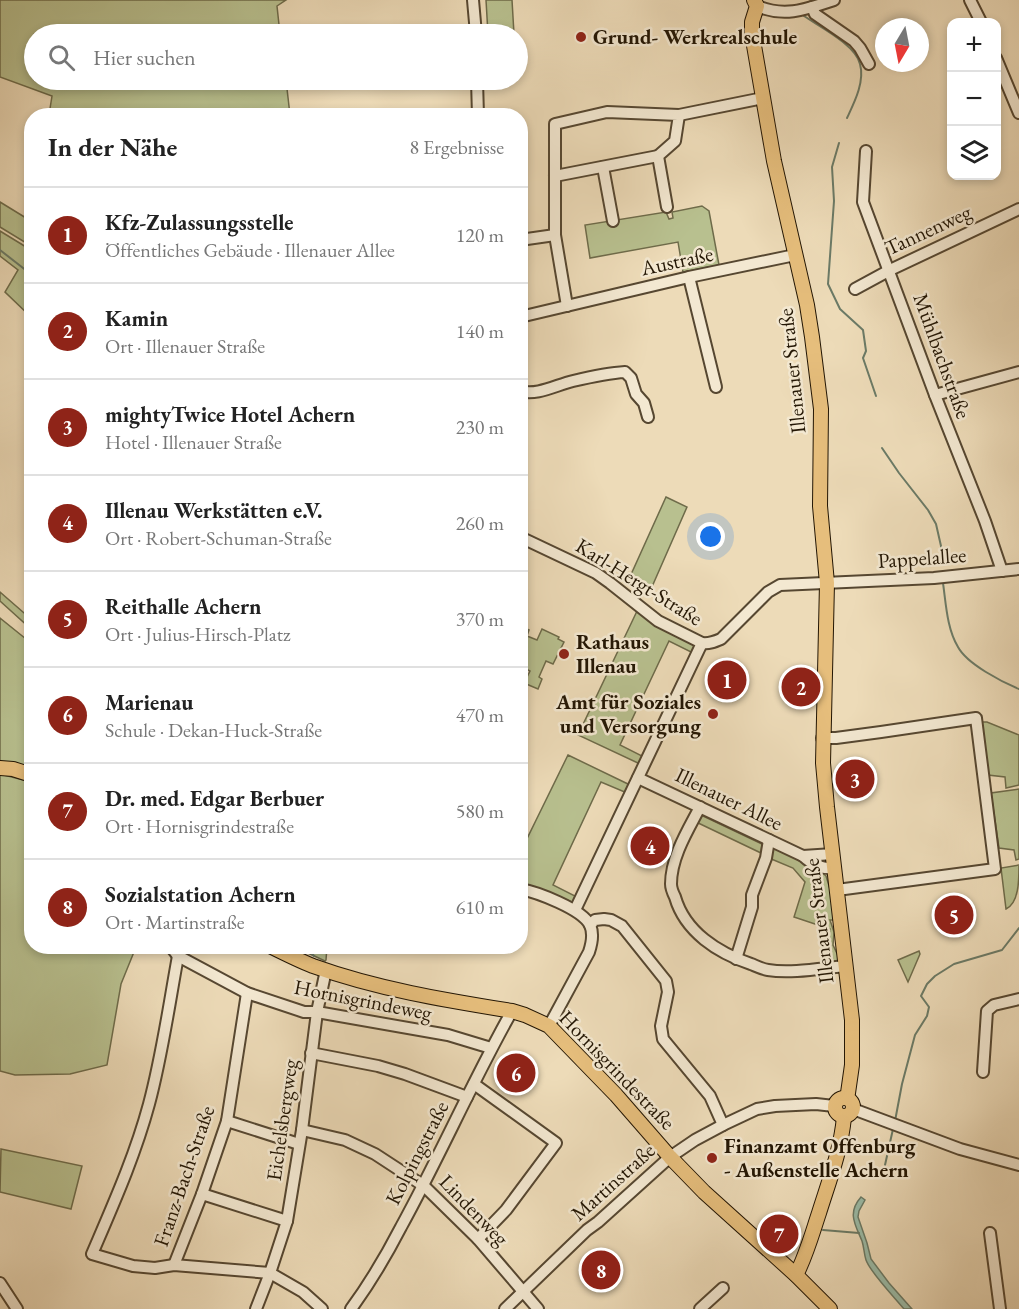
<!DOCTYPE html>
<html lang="de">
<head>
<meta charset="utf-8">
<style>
	body { margin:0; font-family:"EB Garamond",serif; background:#f2f2f2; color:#222 }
	.controls { position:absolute; right:18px; top:18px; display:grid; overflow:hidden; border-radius:12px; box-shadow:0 3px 9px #0003 }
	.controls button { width:54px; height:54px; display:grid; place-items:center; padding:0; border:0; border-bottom:2px solid #e0e0e0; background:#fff; color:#222; font:30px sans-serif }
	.compass { position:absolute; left:875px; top:18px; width:54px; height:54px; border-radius:50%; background:#fff; box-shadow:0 3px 9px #0003; rotate:190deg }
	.you { position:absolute; left:711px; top:537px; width:21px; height:21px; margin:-15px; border:4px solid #fff; border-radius:50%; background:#1a73e8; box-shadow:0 0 0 9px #1a73e833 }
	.badge { display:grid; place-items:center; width:39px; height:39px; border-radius:50%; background:#8f2418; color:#fff; font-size:20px; font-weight:700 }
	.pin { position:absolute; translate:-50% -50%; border:3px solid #fff; box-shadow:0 2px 6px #0006 }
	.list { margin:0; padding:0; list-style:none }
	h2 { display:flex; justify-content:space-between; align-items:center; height:78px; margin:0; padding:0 24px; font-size:26px }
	h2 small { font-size:20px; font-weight:400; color:#767676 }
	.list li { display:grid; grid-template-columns:39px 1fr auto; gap:18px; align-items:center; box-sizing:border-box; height:96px; padding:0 24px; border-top:2px solid #e0e0e0 }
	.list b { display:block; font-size:22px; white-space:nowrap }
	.list p { margin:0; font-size:20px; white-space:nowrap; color:#767676 }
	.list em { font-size:20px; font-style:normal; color:#767676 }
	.icon { flex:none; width:33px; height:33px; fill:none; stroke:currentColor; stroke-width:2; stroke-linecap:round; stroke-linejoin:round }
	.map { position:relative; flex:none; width:1019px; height:1309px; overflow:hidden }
	.search { position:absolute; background:#fff; box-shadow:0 3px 9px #0003; left:24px; top:24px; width:504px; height:66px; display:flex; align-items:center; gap:15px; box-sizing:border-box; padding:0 21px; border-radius:33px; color:#767676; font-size:22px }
	.panel { position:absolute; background:#fff; box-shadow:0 3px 9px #0003; left:24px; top:108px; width:504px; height:846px; border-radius:24px }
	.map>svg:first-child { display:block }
	.green { fill:#b8c08f; stroke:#6e6b4a; stroke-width:1.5 }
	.water { fill:#9bbca8; stroke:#6b7a66; stroke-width:1.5 }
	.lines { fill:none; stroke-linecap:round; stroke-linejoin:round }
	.stream { stroke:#6b7a66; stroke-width:2 }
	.minor-casing { stroke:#564731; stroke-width:14 }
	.major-casing { stroke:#231604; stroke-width:16 }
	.minor { stroke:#f3e8d1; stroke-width:10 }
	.major { stroke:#e6be7c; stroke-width:14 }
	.poi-dot { fill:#8f2418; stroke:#f3e8d1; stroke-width:2 }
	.labels { text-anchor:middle; stroke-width:5; stroke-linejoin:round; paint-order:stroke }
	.poi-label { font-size:21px; font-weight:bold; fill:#231604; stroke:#f3e8d1; text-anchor:start }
	.street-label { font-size:21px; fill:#231604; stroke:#f3e8d1 }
</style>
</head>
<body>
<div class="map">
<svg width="1019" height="1309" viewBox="0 0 1019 1309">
	<rect width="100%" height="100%" fill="#eddbb8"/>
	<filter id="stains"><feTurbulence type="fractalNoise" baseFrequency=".00333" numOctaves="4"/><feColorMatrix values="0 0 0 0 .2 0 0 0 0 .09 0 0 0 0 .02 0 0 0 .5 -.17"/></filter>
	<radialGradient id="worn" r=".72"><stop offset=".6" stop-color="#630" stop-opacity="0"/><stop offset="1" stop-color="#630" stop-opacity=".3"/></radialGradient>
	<g class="green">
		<polygon points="0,0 286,0 277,6 280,34 34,34 34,80 286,80 290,115 49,115 52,96 0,77"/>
		<polygon points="486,0 512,0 514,34 488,34"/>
		<polygon points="0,202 31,221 31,246 0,227"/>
		<polygon points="702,206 709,211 719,265 683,272 678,242 590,258 585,225 666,212 669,219 673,218 672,212"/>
		<polygon points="0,231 31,250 31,317 5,292 18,270 0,256"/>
		<polygon points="666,497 687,507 651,589 629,579"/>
		<polygon points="0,592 31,619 31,629 0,601"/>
		<polygon points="638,609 693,641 696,646 693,653 669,641 620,745 644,757 640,764 578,735"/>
		<polygon points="0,618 31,643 31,771 0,761"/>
		<polygon points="520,626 529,630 527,636 537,640 542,629 559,637 558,639 564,642 553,664 546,661 539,677 542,679 538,689 524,683 530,671 521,666"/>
		<polygon points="981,722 987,722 1019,735 1019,785 1006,788 1005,777 988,775"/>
		<polygon points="568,755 630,785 627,793 601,782 553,885 577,897 574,903 521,882 520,853"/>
		<polygon points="0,774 31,782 32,946 136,947 121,984 107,1065 70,1074 15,1075 0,1071"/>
		<polygon points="1019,789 1019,859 1016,860 1014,850 999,848 991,793"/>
		<polygon points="701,815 762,844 761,853 694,821"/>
		<polygon points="773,847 819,870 826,876 830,889 835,920 830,920 834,932 833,945 842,964 826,966 822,963 830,929 794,917 805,882 793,868 769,858"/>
		<path d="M1019 865C1019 880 1019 903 1006 909L1001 868Z"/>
		<polygon points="298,947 327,947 326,960 325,961 308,953"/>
		<polygon points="919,951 920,954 908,982 898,960"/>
		<polygon points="1,1149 82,1166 71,1209 0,1192"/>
	</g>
	<path class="water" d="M861 1197 865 1200 859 1211 858 1217 867 1243 871 1259 889 1283 912 1309H904C895 1298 870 1272 866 1260 864 1254 864 1247 862 1241 855 1224 847 1213 861 1197Z"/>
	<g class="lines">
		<g class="stream">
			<path d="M804 16C820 27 856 45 860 64 865 82 854 103 847 118"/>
			<polyline points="839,143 832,167 834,201 828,284 840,309 863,330 866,351 863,358 876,396"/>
			<polyline points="0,250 32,275"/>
			<polyline points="882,448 899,473 928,510 936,524 941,546 941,559"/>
			<path d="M943 583C946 604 947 629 958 647 967 664 1002 682 1019 689"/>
			<polyline points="305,946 314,956"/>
			<polyline points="895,1121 902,1084 915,1035 927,1016 929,1007 921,996 927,984 935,976 954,964 1002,950 1019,928"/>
			<polyline points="885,1165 893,1129"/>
			<polyline points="823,1230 859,1233"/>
		</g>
		<g class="minor-casing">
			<g id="minor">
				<polyline points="473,0 476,34"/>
				<polyline points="970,0 981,22"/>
				<path d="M757 6C785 18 807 9 834 0"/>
				<polyline points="812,7 815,14 854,41 860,48 869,64"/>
				<polyline points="996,58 1019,113"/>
				<polyline points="477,80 478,116"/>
				<polyline points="679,115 763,98"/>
				<polyline points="866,151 863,202 935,395 985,521 1002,571"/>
				<polyline points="603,167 613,221"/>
				<polyline points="555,176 658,156"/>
				<polyline points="520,240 555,235"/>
				<polyline points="689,277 716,387"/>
				<polyline points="855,289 890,270 1019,209"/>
				<polyline points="567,306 555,235 555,124 607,112 679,115 675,141 658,156 667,207"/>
				<polyline points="520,317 689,277 795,255"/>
				<path d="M520 391C537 396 556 385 573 381 590 377 608 373 625 372L631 378 636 394 644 403 648 417"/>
				<polyline points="935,395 1019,372"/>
				<path d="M520 537 596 573 610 583 658 621 702 643C709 644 714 642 721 639L768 592 780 585 934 578 1019 569"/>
				<polyline points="822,738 836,738 881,732 976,718 995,869 837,890"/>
				<path d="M638 778 803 856C813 865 821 869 834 868"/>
				<path d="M700 807C688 830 671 857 671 884 671 888 673 893 675 897 685 932 718 953 751 964 756 966 762 969 768 970 791 974 823 968 846 966"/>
				<polyline points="803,856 833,854"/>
				<path d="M520 889C537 892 582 909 590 925 594 934 592 943 589 952L549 1026"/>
				<polyline points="575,910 702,643"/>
				<polyline points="590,925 595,920 604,919 611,920 622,926 666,981 668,992 661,1026 663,1039 710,1096 723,1125"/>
				<polyline points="170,946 178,956 247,993 304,1012 317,1012 448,1035 491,1048"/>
				<path d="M178 956C169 1005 162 1056 149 1104 135 1156 113 1205 92 1254L133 1266 155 1268 174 1265 270 1273 303 1292 322 1309"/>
				<polyline points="736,959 752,907 752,895 766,858 769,840"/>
				<polyline points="311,1053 378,1066 405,1074 467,1097"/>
				<polyline points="983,1072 987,1011 994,1005 1019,999"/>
				<polyline points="474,1084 556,1143 506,1210 478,1239"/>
				<polyline points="853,1109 960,1149 1019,1165"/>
				<polyline points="227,1121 299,1144"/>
				<polyline points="302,1130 345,1140 375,1154 424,1186 478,1239 538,1309"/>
				<polyline points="202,1194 287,1221"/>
				<polyline points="990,1233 1000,1309"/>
				<polyline points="174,1265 202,1194 227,1121 247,993"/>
				<polyline points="0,1283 17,1309"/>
				<polyline points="256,1309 270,1273 287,1221 302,1130 317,1012 326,970"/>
				<path d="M351 1309C370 1283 386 1256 401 1227 440 1156 472 1082 512 1011"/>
				<polyline points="505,1309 587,1230 598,1222 670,1157 695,1140 723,1125 757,1109 775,1106 816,1104 834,1106"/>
				<polyline points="700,1309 723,1288"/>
			</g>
		</g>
		<g class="major-casing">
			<g id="major">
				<polyline points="754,0 757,6 752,22 752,34 774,161 807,305 812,337 821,409 820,506 827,583 823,763 827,807 852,1020 852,1065 848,1093 846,1098"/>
				<polyline points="0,768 13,769 32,775"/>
				<path d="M270 946C284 953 298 960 313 966 377 989 444 1000 512 1011L525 1015 549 1026 616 1095 670 1157 704 1192 796 1275 830 1309"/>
				<circle cx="844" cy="1107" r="9"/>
				<path d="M796 1275C806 1256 812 1234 819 1213 829 1181 841 1150 844 1117"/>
			</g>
		</g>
		<use href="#minor" class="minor"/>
		<use href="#major" class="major"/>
	</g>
	<g class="poi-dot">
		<circle cx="581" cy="37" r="6"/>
		<circle cx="564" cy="654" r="6"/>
		<circle cx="713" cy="714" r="6"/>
		<circle cx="712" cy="1158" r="6"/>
	</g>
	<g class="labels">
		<g class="poi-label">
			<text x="593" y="44">Grund- Werkrealschule</text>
			<text x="576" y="649">Rathaus<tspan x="576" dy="24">Illenau</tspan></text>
			<text x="701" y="709" text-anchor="end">Amt für Soziales<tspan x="701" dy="24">und Versorgung</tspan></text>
			<text x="724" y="1153">Finanzamt Offenburg<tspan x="724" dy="24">- Außenstelle Achern</tspan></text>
		</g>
		<g class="street-label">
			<text transform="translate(928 230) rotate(-25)" y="7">Tannenweg</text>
			<text transform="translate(677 261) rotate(-12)" y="7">Austraße</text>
			<text transform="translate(942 356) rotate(70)" y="7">Mühlbachstraße</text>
			<text transform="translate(792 371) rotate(-96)" y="7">Illenauer Straße</text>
			<text transform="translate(922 558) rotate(-4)" y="7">Pappelallee</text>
			<text transform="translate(639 582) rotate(32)" y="7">Karl-Hergt-Straße</text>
			<text transform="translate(729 799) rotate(26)" y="7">Illenauer Allee</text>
			<text transform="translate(819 921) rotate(-97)" y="7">Illenauer Straße</text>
			<text transform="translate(363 1000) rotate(11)" y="7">Hornisgrindeweg</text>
			<text transform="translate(617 1070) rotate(46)" y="7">Hornisgrindestraße</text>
			<text transform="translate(282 1120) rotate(-82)" y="7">Eichelsbergweg</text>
			<text transform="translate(417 1153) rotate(-63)" y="7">Kolpingstraße</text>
			<text transform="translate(184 1176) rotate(-71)" y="7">Franz-Bach-Straße</text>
			<text transform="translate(613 1182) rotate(-42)" y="7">Martinstraße</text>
			<text transform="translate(474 1210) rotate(46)" y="7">Lindenweg</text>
		</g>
	</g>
	<rect width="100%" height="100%" filter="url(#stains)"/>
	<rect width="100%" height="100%" fill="url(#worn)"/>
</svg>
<div class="controls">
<button>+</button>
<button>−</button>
<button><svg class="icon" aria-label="layers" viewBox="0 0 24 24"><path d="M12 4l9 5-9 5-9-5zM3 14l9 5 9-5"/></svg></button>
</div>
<svg class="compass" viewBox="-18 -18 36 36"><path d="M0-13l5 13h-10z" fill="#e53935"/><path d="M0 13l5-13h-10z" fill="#767676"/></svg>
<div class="you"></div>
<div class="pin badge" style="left:727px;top:680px">1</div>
<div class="pin badge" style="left:801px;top:687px">2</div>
<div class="pin badge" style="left:855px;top:779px">3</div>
<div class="pin badge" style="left:650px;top:846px">4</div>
<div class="pin badge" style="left:954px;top:915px">5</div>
<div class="pin badge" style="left:516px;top:1073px">6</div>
<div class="pin badge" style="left:779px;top:1234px">7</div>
<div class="pin badge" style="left:601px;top:1270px">8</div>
<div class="search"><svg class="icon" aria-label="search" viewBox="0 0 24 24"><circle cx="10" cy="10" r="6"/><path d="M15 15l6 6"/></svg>Hier suchen</div>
<section class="panel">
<h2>In der Nähe<small>8 Ergebnisse</small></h2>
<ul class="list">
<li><span class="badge">1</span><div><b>Kfz-Zulassungsstelle</b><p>Öffentliches Gebäude · Illenauer Allee</p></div><em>120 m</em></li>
<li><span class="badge">2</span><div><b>Kamin</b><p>Ort · Illenauer Straße</p></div><em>140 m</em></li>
<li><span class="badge">3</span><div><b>mightyTwice Hotel Achern</b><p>Hotel · Illenauer Straße</p></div><em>230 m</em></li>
<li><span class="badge">4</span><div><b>Illenau Werkstätten e.V.</b><p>Ort · Robert-Schuman-Straße</p></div><em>260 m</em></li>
<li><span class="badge">5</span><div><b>Reithalle Achern</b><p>Ort · Julius-Hirsch-Platz</p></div><em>370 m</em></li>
<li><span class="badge">6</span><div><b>Marienau</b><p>Schule · Dekan-Huck-Straße</p></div><em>470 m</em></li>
<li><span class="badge">7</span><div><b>Dr. med. Edgar Berbuer</b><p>Ort · Hornisgrindestraße</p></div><em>580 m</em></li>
<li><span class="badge">8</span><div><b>Sozialstation Achern</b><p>Ort · Martinstraße</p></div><em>610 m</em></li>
</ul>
</section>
</div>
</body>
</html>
